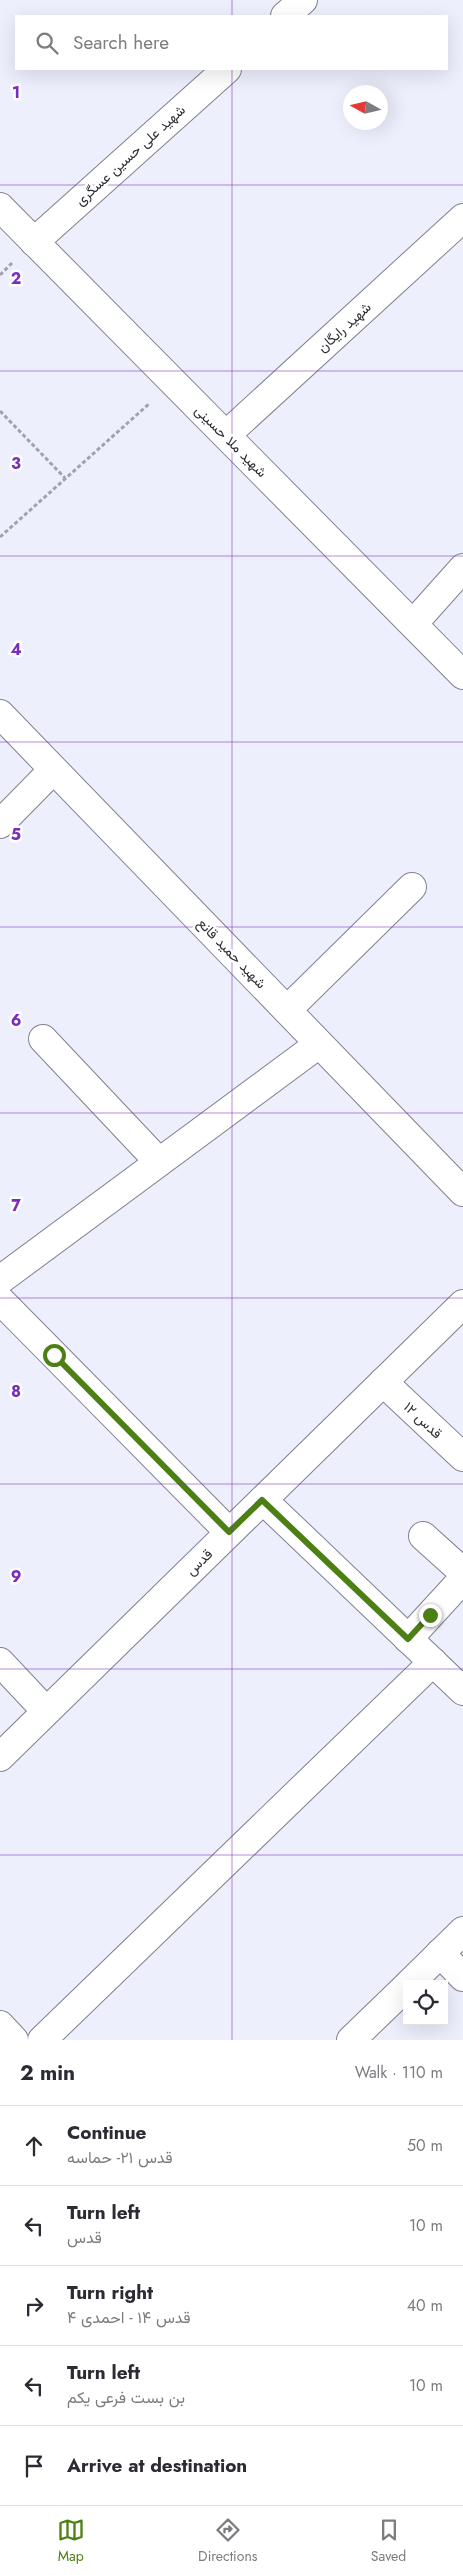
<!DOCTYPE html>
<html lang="en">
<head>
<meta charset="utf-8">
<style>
	body { margin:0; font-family:Jost,Vazirmatn,sans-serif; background:#f7f7f7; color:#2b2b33 }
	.controls { position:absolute; right:15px; bottom:15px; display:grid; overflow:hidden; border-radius:0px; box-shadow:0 5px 20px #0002 }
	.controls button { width:45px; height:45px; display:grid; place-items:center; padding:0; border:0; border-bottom:1px solid #e1e1e2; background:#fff; color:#2b2b33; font:25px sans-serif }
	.compass { position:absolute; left:343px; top:85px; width:45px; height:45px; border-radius:50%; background:#fff; box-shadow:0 5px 20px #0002; rotate:278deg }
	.stop { position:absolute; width:15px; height:15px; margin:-11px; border:4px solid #4c8014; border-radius:50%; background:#fff }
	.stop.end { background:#4c8014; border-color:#fff; box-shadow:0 1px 5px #0008 }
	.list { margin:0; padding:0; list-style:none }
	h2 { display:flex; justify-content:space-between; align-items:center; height:65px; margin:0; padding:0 20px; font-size:21px }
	h2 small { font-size:16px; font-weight:400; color:#7c7c81 }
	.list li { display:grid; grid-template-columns:32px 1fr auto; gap:15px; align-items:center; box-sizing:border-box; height:80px; padding:0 20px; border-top:1px solid #e1e1e2 }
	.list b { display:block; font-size:19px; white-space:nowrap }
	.list p { margin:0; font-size:16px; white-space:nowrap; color:#7c7c81 }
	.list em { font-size:16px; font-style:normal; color:#7c7c81 }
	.icon { flex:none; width:28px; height:28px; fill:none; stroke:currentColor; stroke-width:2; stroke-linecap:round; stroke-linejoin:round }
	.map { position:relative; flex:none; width:463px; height:2040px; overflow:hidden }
	.search { position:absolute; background:#fff; box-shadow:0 5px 20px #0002; left:15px; right:15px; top:15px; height:55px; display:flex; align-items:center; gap:12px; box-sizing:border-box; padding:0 18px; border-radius:0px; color:#7c7c81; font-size:19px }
	.sheet { height:465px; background:#fff }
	nav { display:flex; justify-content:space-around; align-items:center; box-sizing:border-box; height:70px; border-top:1px solid #e1e1e2; background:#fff; font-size:14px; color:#7c7c81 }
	nav a { display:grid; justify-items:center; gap:2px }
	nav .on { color:#4c8014 }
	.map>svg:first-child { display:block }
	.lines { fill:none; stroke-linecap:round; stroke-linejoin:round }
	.minor-casing { stroke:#808191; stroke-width:30 }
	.path { stroke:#a1a2ad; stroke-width:3; stroke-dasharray:4 2.5; stroke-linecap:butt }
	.minor { stroke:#fff; stroke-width:28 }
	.route { stroke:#4c8014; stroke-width:6 }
	.grid { fill:none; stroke:#7b2cbf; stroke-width:1; stroke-opacity:0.55 }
	.labels { text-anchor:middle; stroke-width:5; stroke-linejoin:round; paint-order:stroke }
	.street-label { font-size:14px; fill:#2d2d34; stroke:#fff }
	.grid-label { font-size:16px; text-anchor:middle; font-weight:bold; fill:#7b2cbf; stroke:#fff; stroke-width:5; stroke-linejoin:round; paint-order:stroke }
</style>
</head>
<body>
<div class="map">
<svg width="463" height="2040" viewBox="0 0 463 2040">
	<rect width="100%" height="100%" fill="#eeeffd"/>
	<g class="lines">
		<g class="minor-casing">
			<g id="minor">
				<polyline points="285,16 303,0"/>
				<polyline points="0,207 463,675"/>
				<polyline points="34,242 227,69"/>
				<polyline points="226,435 463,218"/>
				<polyline points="413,624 463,568"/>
				<polyline points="0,714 463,1192"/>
				<polyline points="0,824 53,770"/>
				<polyline points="287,1010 412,887"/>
				<polyline points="43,1039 159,1162"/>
				<polyline points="0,1280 319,1044"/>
				<polyline points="0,1300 229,1532"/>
				<polyline points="383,1382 463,1457"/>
				<polyline points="263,1500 463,1691"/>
				<polyline points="423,1536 463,1572"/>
				<polyline points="408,1639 463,1579"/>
				<polyline points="0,1662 46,1711"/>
				<polyline points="0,1757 463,1304"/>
				<polyline points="440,1953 463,1977"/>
				<polyline points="409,1984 463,1931"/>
				<polyline points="0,2025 14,2040"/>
				<polyline points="42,2040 433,1662"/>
				<polyline points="351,2040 407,1986"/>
			</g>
		</g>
		<g class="path">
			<polyline points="0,275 12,263"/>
			<polyline points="0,411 65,478"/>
			<polyline points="0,537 150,403"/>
		</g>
		<use href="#minor" class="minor"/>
	</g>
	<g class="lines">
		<polyline class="route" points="54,1355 229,1532 262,1500 408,1639 430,1615"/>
	</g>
	<path class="grid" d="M232 0V16M232 69V2040M0 185H463M0 371H463M0 556H463M0 742H463M0 927H463M0 1113H463M0 1298H463M0 1484H463M0 1669H463M0 1855H463"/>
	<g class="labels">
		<g class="street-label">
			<text transform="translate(130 155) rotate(-42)" y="5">شهید علی حسین عسگری</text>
			<text transform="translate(344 327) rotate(-42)" y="5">شهید رایگان</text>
			<text transform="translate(231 441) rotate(45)" y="5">شهید ملا حسینی</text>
			<text transform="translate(232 953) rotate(46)" y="5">شهید حمید قانع</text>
			<text transform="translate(423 1420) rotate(43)" y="5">قدس ۱۲</text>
			<text transform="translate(199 1562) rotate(-44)" y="5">قدس</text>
		</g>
	</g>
	<g class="grid-label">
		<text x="16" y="98">1</text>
		<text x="16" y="284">2</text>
		<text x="16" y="469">3</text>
		<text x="16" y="655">4</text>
		<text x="16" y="840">5</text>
		<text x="16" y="1026">6</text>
		<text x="16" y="1211">7</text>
		<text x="16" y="1397">8</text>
		<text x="16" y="1582">9</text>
	</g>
</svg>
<div class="controls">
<button><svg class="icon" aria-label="locate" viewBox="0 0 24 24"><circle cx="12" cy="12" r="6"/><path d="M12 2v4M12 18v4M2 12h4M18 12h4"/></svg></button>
</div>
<svg class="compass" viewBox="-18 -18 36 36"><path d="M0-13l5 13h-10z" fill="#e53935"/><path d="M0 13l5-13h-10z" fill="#7c7c81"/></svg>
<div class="stop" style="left:54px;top:1355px"></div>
<div class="stop end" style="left:430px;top:1615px"></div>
<div class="search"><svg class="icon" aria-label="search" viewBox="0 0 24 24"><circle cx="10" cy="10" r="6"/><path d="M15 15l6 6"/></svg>Search here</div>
</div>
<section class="sheet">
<h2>2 min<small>Walk · 110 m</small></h2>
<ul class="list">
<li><svg class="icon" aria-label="ahead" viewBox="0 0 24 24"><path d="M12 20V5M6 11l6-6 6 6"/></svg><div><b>Continue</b><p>قدس ۲۱- حماسه</p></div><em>50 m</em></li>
<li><svg class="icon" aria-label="left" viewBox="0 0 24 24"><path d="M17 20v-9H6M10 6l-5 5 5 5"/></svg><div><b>Turn left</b><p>قدس</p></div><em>10 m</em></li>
<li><svg class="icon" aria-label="right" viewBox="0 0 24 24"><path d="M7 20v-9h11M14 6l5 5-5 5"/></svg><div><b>Turn right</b><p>قدس ۱۴ - احمدی ۴</p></div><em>40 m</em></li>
<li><svg class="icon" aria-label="left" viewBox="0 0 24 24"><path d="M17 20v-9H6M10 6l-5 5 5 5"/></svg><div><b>Turn left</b><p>بن بست فرعی یکم</p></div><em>10 m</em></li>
<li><svg class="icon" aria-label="arrive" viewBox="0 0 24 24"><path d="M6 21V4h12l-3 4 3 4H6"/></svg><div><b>Arrive at destination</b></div></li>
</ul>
</section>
<nav>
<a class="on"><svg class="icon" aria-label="map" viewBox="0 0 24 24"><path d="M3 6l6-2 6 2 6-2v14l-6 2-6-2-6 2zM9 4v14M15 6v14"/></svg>Map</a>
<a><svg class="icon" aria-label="directions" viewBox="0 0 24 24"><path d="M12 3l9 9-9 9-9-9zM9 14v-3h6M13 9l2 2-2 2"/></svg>Directions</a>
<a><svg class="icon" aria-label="saved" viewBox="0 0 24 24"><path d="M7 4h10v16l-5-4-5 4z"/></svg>Saved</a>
</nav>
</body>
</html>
